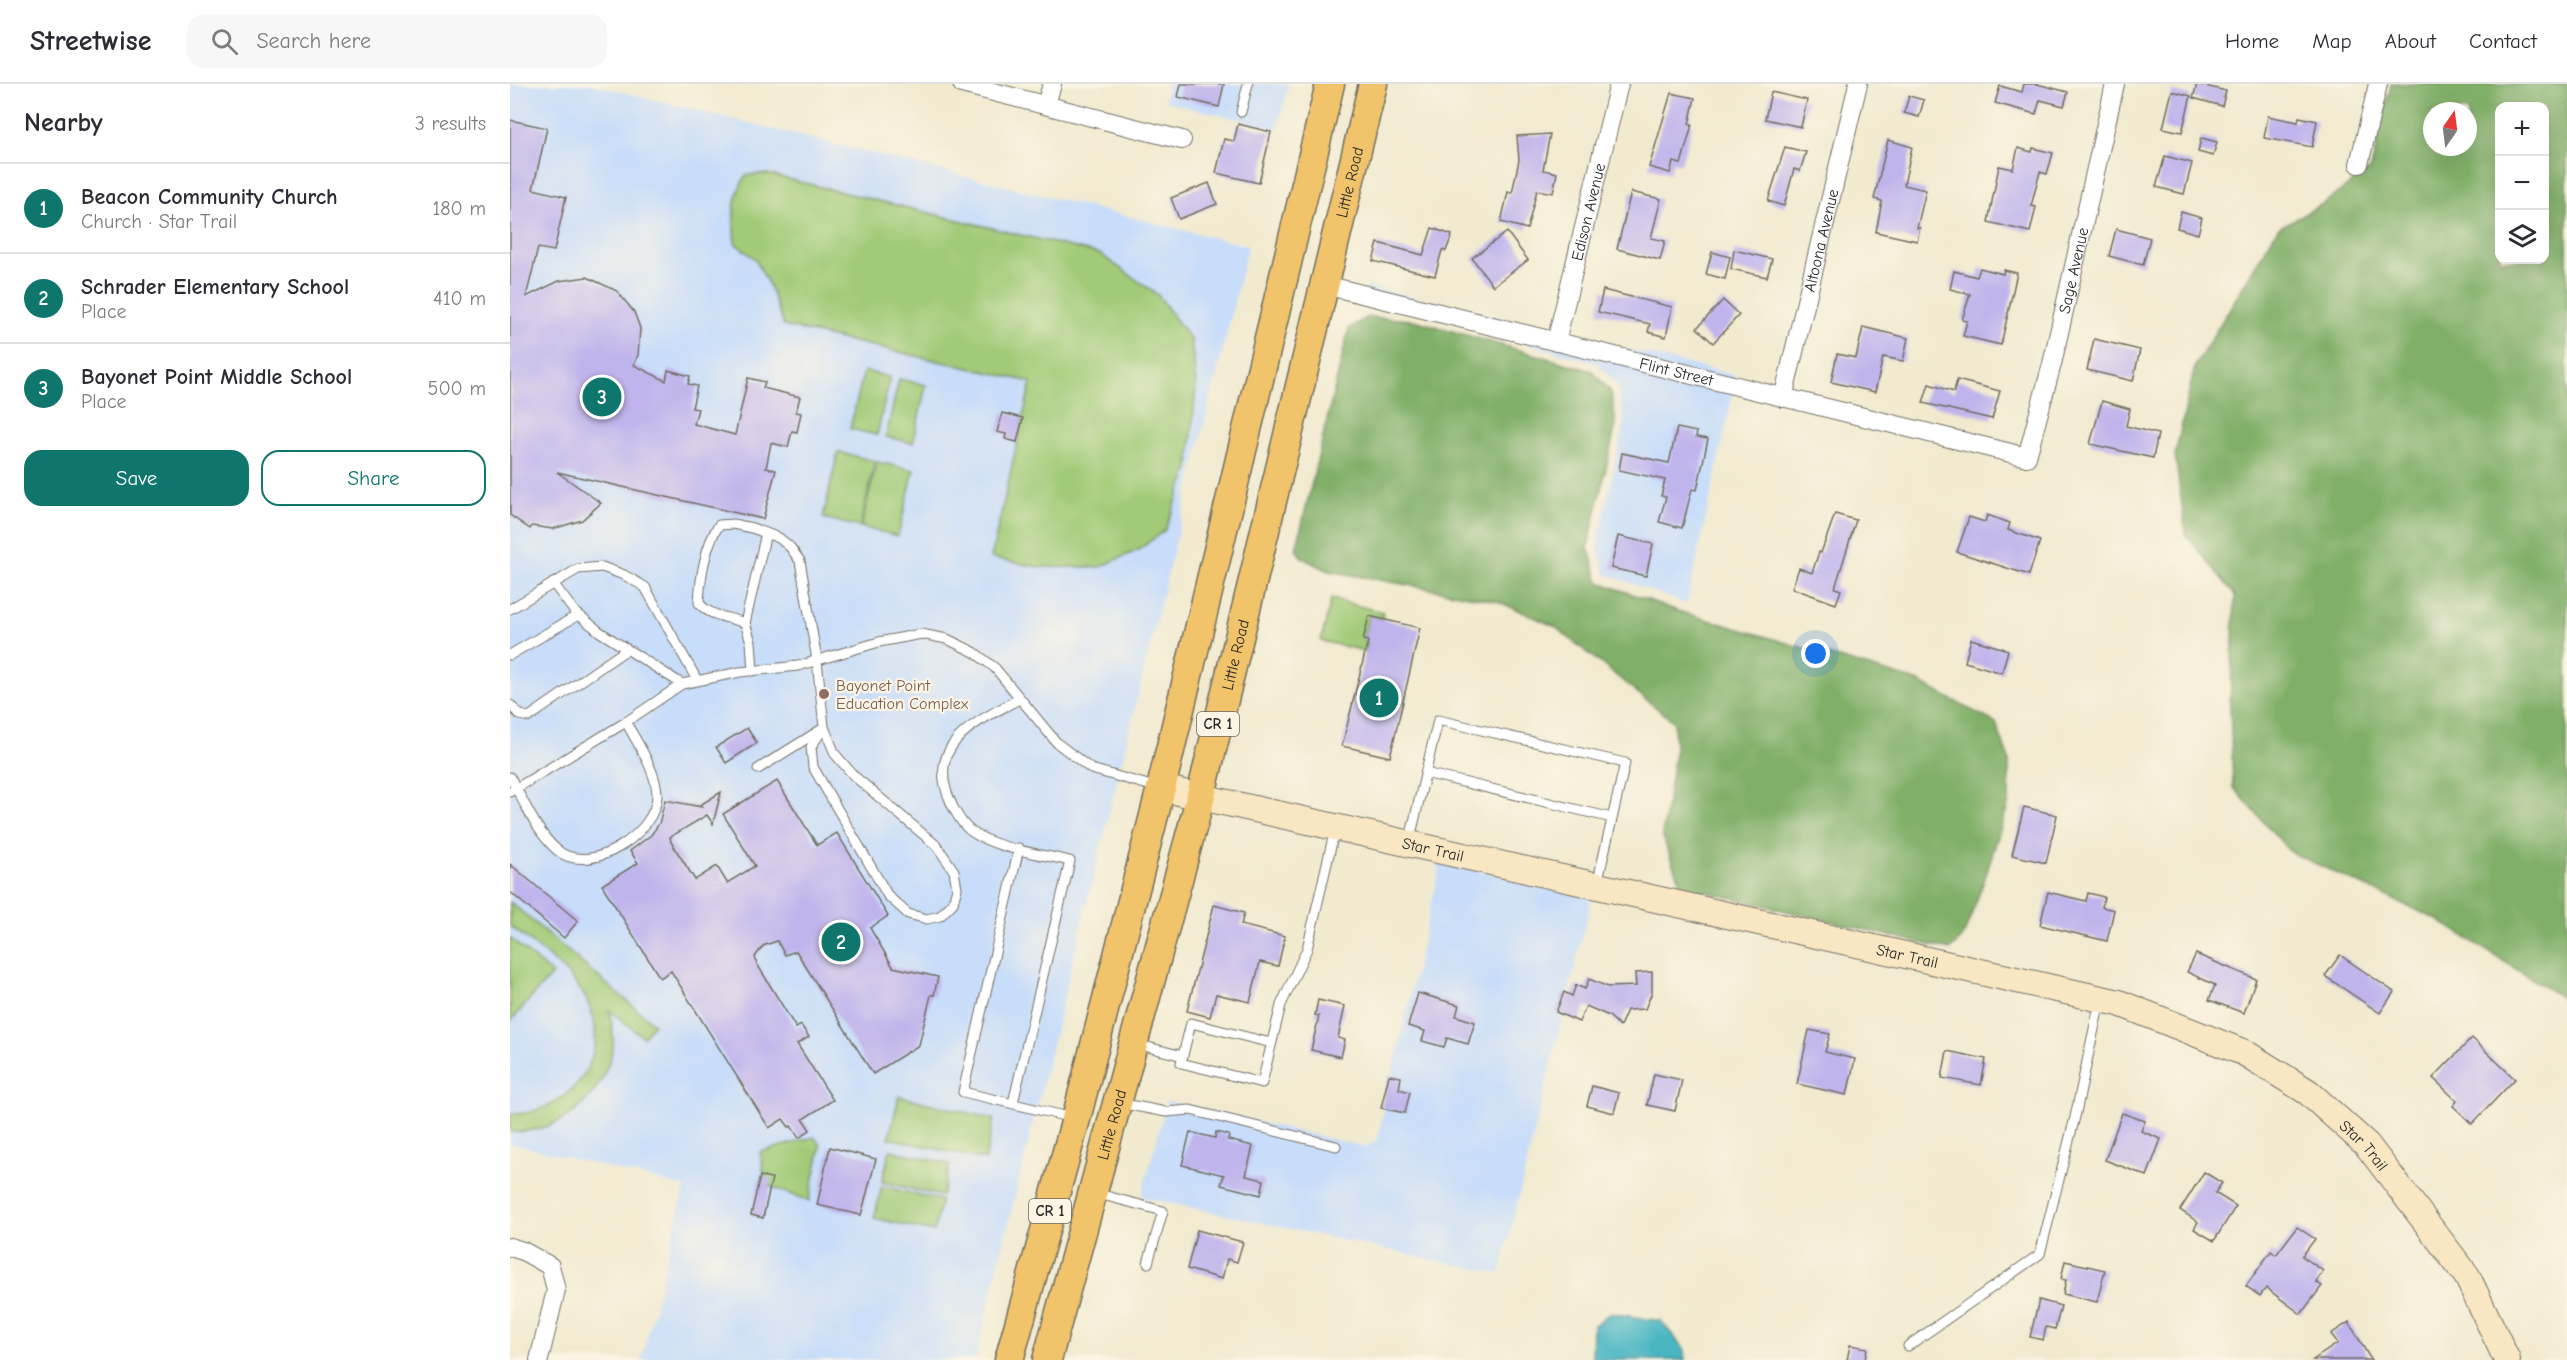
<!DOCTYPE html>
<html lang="en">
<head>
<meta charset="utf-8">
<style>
	body { margin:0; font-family:"Comic Neue",sans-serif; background:#f7f7f7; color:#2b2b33 }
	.controls { position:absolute; right:18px; top:18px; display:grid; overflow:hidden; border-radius:12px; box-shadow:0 6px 24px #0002 }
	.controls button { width:54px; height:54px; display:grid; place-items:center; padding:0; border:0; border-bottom:2px solid #e1e1e2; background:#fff; color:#2b2b33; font:30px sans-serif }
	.compass { position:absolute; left:1913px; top:18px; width:54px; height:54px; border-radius:50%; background:#fff; box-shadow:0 6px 24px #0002; rotate:14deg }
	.you { position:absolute; left:1306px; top:570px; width:21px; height:21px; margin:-15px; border:4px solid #fff; border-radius:50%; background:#1a73e8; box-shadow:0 0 0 9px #1a73e833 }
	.badge { display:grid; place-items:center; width:39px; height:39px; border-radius:50%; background:#0f766e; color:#fff; font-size:20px; font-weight:700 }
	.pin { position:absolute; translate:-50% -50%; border:3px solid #fff; box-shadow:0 2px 6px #0006 }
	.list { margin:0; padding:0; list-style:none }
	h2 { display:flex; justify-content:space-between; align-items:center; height:78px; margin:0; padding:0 24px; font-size:26px }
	h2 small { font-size:20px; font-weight:400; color:#7c7c81 }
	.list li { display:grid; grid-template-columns:39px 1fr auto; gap:18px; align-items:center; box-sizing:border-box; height:90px; padding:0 24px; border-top:2px solid #e1e1e2 }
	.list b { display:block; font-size:22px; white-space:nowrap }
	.list p { margin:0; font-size:20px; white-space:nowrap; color:#7c7c81 }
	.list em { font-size:20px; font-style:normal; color:#7c7c81 }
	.actions { display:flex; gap:12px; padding:18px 24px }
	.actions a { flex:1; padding:14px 0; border:2px solid #0f766e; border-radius:18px; text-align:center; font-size:21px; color:#0f766e }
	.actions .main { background:#0f766e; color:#fff }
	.icon { flex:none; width:33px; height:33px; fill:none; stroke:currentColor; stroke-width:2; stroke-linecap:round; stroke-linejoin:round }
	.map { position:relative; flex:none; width:2057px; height:1276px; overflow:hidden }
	header { display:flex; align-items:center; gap:36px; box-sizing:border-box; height:84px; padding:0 30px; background:#fff; border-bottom:2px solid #e1e1e2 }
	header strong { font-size:28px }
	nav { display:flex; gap:33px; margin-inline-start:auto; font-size:21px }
	.search { width:420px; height:54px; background:#f7f7f7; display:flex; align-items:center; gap:15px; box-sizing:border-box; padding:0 21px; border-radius:18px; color:#7c7c81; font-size:22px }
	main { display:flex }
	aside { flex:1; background:#fff }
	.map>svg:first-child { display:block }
	.built { fill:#c8ddf9 }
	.green { fill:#a1cb78; stroke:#667b52; stroke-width:1.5 }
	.forest { fill:#80af68; stroke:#566d4a; stroke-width:1.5; fill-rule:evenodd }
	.water { fill:#48b6c2; stroke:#3a7076; stroke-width:1.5 }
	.building { fill:#c0b4ec }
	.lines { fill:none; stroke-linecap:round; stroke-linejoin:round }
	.lane-casing { stroke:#706e64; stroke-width:11 }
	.street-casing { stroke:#706e64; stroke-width:20 }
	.secondary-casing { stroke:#706e64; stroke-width:28 }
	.primary-casing { stroke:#706e64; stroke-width:31 }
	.lane { stroke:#fff; stroke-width:9 }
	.street { stroke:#fff; stroke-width:18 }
	.secondary { stroke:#f9e7c3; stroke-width:26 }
	.primary { stroke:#f1c36a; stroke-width:28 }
	.education-dot { fill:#8d6e63; stroke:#fcf5e5; stroke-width:2 }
	.labels { text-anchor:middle; stroke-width:4.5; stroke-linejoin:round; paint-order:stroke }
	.shield { fill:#fcf5e5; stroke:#6a6863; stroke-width:1.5 }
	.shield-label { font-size:15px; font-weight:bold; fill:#2b2b2b }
	.street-label { font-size:16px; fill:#2b2b2b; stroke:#fcf5e5 }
	.education-label { font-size:16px; fill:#785e54; stroke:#fcf5e5; text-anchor:start }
</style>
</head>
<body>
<header>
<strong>Streetwise</strong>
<div class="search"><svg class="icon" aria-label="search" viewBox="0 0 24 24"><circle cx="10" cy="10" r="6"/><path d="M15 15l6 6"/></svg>Search here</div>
<nav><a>Home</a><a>Map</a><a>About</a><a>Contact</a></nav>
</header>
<main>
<aside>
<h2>Nearby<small>3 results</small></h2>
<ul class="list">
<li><span class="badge">1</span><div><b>Beacon Community Church</b><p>Church · Star Trail</p></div><em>180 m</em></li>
<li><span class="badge">2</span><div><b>Schrader Elementary School</b><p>Place</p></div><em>410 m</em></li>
<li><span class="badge">3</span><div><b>Bayonet Point Middle School</b><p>Place</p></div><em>500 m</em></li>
</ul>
<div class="actions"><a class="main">Save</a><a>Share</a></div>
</aside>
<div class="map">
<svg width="2057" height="1276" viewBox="0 0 2057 1276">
	<rect width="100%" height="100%" fill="#fcf5e5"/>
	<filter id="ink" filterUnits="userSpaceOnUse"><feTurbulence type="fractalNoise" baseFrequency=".0167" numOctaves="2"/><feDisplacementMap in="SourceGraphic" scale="12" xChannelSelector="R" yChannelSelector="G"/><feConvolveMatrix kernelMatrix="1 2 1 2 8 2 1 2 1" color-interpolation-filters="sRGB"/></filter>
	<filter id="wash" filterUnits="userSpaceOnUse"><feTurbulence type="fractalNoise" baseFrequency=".008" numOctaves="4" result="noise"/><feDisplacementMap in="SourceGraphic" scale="24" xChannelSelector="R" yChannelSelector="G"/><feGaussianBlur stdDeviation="1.35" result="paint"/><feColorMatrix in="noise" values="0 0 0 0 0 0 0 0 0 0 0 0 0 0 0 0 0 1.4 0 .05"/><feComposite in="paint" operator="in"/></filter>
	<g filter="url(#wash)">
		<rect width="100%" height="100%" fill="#f1eacf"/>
		<g class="built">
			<polygon points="0,0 80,0 738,162 465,1276 131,1276 175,1103 0,1059"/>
			<polygon points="658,0 779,0 767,45 654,17"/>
			<polygon points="857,202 1227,292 1177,520 1096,490 1087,462 1114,338 1107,301 1088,280 907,227 859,223 853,226"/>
			<polygon points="924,776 1082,812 990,1190 631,1113 657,1017 856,1063 867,1056 929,786"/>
		</g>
		<g class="green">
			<path d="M257 90 590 170 648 211 681 256 686 300 679 384 655 446 628 466 590 483H529L481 474 521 298 274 242 260 203 245 175 225 159C223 130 221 117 236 91Z"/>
			<polygon points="354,287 380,293 367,351 340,345"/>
			<polygon points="389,295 416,301 403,359 376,353"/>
			<polygon points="328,368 365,377 350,443 313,434"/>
			<polygon points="367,378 404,386 388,452 351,443"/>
			<polygon points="821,515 873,528 872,535 859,532 853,555 857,557 855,567 811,557"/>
			<path d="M0 818 144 940 133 953 99 926C102 939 105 954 102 968 93 1006 63 1039 23 1046 15 1047 8 1049 0 1048V1030C59 1031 106 971 76 915 60 885 26 863 0 842Z"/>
			<polygon points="0,854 42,890 0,938"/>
			<polygon points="389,1012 484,1035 475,1076 379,1054"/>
			<polygon points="304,1053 311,1062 299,1117 256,1101 250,1068"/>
			<polygon points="380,1066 440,1080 432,1112 372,1098"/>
			<polygon points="372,1102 431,1116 424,1148 364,1134"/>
		</g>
		<g class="forest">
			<path d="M1881 0H2057V917L1928 836 1780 768 1723 703 1720 623 1725 511 1676 451 1665 371 1685 282 1768 144 1811 121 1861 85ZM1990 22H2034V176H1990ZM1922 27H1958V63H1922Z"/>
			<polygon points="858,233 904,236 1082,287 1101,308 1106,340 1078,463 1089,498 1168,527 1407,597 1486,639 1499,676 1499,718 1475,794 1453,853 1440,866 1171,802 1152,751 1165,669 1164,638 1044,542 987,517 819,487 792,474 786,465 839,244"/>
		</g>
		<polygon class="water" points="1100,1229 1151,1237 1175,1266 1175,1276 1082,1276 1083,1242"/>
		<g id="blocks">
			<g class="building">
				<polygon points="671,0 714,0 709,23 668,13"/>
				<polygon points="1514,0 1527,0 1558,8 1554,22 1530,16 1526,30 1485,19 1490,2 1512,8"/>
				<polygon points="1687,0 1716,7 1712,22 1683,14"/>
				<polygon points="1662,7 1681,12 1672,48 1653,44"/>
				<polygon points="1261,8 1297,16 1291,43 1255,35"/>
				<polygon points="1161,9 1185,14 1179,40 1182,41 1171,80 1163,78 1160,89 1139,83"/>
				<polygon points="1399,12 1414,16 1409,33 1394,29"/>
				<polygon points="1758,32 1788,38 1789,33 1807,37 1802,63 1754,54"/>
				<polygon points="0,36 37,44 23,105 56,113 44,167 28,164 16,213 49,197 77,193 107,207 124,228 130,244 128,271 124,281 156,297 158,286 180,292 178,300 187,302 182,324 188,325 184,340 225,351 238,294 255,298 253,304 290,313 286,328 291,329 287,348 282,347 278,363 261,359 256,384 266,386 253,435 47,388 91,419 72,436 43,445 22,442 20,445 0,431"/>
				<polygon points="728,40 761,48 749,99 706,89 714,55 724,57"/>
				<polygon points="1040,50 1033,86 1047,89 1043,109 1027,106 1017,145 991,138 998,108 1002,109 1009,76 1007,52"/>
				<polygon points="1691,54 1707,58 1703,72 1688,68"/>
				<polygon points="1378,56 1402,63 1394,101 1416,106 1407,144 1410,144 1407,157 1366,148 1372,117 1364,115"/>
				<polygon points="1275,63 1296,68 1290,87 1284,85 1274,122 1258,117"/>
				<polygon points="1508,64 1522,68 1523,64 1543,69 1537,90 1530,88 1521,122 1526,123 1520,148 1478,138 1489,82 1503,85"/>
				<polygon points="1655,72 1682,79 1674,110 1646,103"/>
				<polygon points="699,99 707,120 669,135 661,114"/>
				<polygon points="1121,108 1151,115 1141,154 1155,157 1150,176 1107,165"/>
				<polygon points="1671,128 1692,134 1688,150 1667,144"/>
				<polygon points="922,144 942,151 936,167 932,166 925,192 863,177 868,159 913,171"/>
				<polygon points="1606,145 1640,154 1633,181 1599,172"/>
				<polygon points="997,148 1018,176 983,202 962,174"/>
				<polygon points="1224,166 1262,175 1257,193 1221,185"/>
				<polygon points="1202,168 1220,173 1215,195 1196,190"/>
				<polygon points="1470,184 1493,190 1494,186 1507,189 1491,261 1453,252 1457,237 1452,236 1460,210 1440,205 1444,187 1467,193"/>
				<polygon points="1093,206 1162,223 1156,253 1138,248 1140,240 1088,228"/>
				<polygon points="1213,216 1229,231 1203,259 1187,244"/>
				<polygon points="1353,243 1398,254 1393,277 1373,273 1365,308 1321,298 1327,270 1346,274"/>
				<polygon points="1584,255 1630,266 1623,297 1577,286"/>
				<polygon points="1447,296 1490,307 1482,335 1413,319 1419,300 1444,308"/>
				<polygon points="1592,317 1620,325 1616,342 1648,350 1643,374 1580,360"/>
				<polygon points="492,329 513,334 507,358 495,355 496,350 487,348"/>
				<polygon points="1167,344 1187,348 1186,353 1198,355 1187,406 1182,405 1172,444 1149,438 1156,413 1151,412 1155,396 1109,386 1112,369 1159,379"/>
				<polygon points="1325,430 1346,436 1325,504 1331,506 1326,520 1282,504 1289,484 1302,489 1309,468 1311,469"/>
				<polygon points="1477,431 1500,439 1498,446 1530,457 1519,491 1447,468 1459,433 1475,438"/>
				<polygon points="1108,452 1143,460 1136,492 1101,484"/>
				<polygon points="859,532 910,544 880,673 832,662 858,557 853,556"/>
				<polygon points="1461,555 1498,566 1492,589 1455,578"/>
				<polygon points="237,644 247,659 216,679 206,663"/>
				<polygon points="267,697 307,761 327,749 378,832 360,844 383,883 428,893 424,911 421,911 409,961 363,990 286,867 275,871 267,857 253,862 245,873 247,880 286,944 291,941 299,953 287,960 323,1016 293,1035 300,1046 289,1054 281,1042 279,1043 273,1035 259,1044 161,887 150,894 92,801 128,779 120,767 141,751 149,740 155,716 192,723 190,721 211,708 203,740 197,731 160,753 161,758 185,796 207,782 217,799 245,782 213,730"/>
				<polygon points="1514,723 1547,731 1536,779 1502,771"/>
				<polygon points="0,780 68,837 54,854 0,808"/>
				<polygon points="1538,808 1576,817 1578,809 1594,813 1592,823 1604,826 1597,857 1530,841"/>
				<polygon points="704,821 734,829 731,841 775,852 768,882 750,878 740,918 706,910 700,933 677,927"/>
				<polygon points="1686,870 1746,895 1734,929 1699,916 1705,901 1677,888"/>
				<polygon points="1830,871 1884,908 1870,929 1815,892"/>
				<polygon points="1142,888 1142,908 1135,925 1117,926 1110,942 1099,932 1076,922 1069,938 1046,928 1054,908 1062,912 1066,901 1075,905 1079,895 1098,903 1126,902 1125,889"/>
				<polygon points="908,909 949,921 946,932 965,938 958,960 937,954 934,963 912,957 915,947 898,942"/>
				<polygon points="808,916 835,922 828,954 835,956 831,973 801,966 809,932 805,931"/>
				<polygon points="1299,946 1320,950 1315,968 1345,975 1337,1011 1287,1000"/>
				<polygon points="1962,954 2005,995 1962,1040 1943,1022 1947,1017 1923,994"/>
				<polygon points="1437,967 1476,975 1471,1001 1432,994"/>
				<polygon points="1144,990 1172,996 1165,1027 1137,1021"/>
				<polygon points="879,991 891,993 889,1005 900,1008 895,1029 871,1024"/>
				<polygon points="1082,1002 1109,1009 1104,1029 1077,1022"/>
				<polygon points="1612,1029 1635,1037 1631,1047 1651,1055 1637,1092 1595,1076"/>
				<polygon points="680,1048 705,1054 706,1048 719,1051 718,1056 743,1062 736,1092 754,1096 751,1111 711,1101 714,1091 672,1081"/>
				<polygon points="320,1063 366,1075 351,1131 307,1121"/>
				<polygon points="1694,1088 1712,1099 1705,1109 1726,1122 1704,1157 1684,1145 1688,1138 1670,1126"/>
				<polygon points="250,1092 262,1094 253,1134 241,1131"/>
				<polygon points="1787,1143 1805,1155 1792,1172 1813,1187 1806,1198 1812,1202 1791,1230 1756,1204 1750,1212 1736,1202 1761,1167 1766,1171"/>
				<polygon points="687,1146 733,1158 727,1178 717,1175 712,1195 677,1185"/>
				<polygon points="1555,1177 1595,1186 1587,1218 1553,1210 1556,1196 1551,1195"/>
				<polygon points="1529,1216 1551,1222 1545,1245 1536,1243 1533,1256 1520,1253"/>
				<polygon points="1839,1238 1861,1276 1803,1276 1828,1259 1821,1250"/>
				<polygon points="1340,1261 1357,1264 1355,1276 1337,1276"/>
			</g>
		</g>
	</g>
	<g filter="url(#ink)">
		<use href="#blocks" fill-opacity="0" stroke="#706e64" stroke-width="1.5"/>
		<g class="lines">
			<g class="lane-casing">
				<g id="lane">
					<polyline points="731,28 738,0"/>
					<polyline points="43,499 64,527 90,548 172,600"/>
					<polyline points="0,525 68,485 92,483 114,491 135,503 187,596"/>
					<polyline points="235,539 256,449"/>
					<polyline points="0,571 68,531"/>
					<path d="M243 587 241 558 235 539C219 533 200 533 189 519 190 496 195 461 209 441L223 440 242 444 269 454 280 463 290 477 307 576 314 643 325 670 344 692 427 762 444 787 447 804 443 819 430 832 417 835 398 830 378 812 303 683 301 663 314 643"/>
					<polyline points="0,621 10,631 19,633 116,566"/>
					<polyline points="248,685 312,645"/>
					<polyline points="915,689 1102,734"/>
					<path d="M0 693C14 717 26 748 47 766 80 794 148 748 147 710 146 686 127 659 116 638"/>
					<polyline points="0,708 116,638 172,600 230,588 288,582 369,558 411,550 437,555 464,568 485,584 547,659 581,685 649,704"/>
					<polyline points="899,759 928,636 1115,679 1087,800"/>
					<polyline points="509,764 453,1008 563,1034"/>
					<polyline points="761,959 681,939 671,979 752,999 771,921 797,865 825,745"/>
					<polyline points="626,960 673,972"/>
					<path d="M503 1019 560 777C531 770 487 765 462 748 452 741 443 725 439 714 416 658 469 637 509 615"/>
					<polyline points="609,1019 656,1028 680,1026 826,1062"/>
					<polyline points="585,1109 653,1127 638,1179"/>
					<polyline points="1398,1262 1530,1170 1565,1033 1590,917"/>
				</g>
			</g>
			<g class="street-casing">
				<g id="street">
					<polyline points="452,0 672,56"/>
					<polyline points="536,21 542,0"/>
					<polyline points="1849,80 1868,0"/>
					<path id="s1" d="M815 201 1517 373 1542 280 1605 0"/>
					<path id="s2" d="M1046 258 1109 0"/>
					<path id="s3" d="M1273 314 1348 0"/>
					<polyline points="0,1163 13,1167 40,1182 46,1206 29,1276"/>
				</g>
			</g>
			<g class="secondary-casing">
				<g id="secondary">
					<path id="s4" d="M651 704 1609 919 1735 969 1798 1008 1857 1061 1957 1192 1997 1276"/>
				</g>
			</g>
			<g class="primary-casing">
				<g id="primary">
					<polyline points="499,1276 566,1035 651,704 820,0"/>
					<path id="s5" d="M537 1276 690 715 863 0"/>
				</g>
			</g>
			<use href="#lane" class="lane"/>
			<use href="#street" class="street"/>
			<use href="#secondary" class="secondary"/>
			<use href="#primary" class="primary"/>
		</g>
	</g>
	<circle class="education-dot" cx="314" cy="610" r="6"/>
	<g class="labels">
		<g class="shield">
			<rect x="687" y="628" width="42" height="24" rx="4.5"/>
			<rect x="519" y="1115" width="42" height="24" rx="4.5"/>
		</g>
		<g class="shield-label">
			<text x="708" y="645">CR 1</text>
			<text x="540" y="1132">CR 1</text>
		</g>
		<g class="street-label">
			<text dy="6" stroke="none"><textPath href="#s5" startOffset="1216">Little Road</textPath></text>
			<text dy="6" stroke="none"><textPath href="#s2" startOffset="134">Edison Avenue</textPath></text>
			<text dy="6" stroke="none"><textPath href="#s3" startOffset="162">Altoona Avenue</textPath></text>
			<text dy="6" stroke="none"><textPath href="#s1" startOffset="915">Sage Avenue</textPath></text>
			<text dy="6" stroke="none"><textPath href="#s1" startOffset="362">Flint Street</textPath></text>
			<text dy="6" stroke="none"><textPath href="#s5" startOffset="730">Little Road</textPath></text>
			<text dy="6" stroke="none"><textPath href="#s4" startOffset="279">Star Trail</textPath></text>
			<text dy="6" stroke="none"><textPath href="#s4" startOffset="765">Star Trail</textPath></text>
			<text dy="6" stroke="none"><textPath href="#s5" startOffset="244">Little Road</textPath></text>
			<text dy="6" stroke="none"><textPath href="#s4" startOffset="1269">Star Trail</textPath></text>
		</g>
		<g class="education-label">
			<text x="326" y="607">Bayonet Point<tspan x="326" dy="18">Education Complex</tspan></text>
		</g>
	</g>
</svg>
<div class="controls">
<button>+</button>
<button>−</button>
<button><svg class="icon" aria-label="layers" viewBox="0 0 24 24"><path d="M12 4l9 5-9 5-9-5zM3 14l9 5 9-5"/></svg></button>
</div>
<svg class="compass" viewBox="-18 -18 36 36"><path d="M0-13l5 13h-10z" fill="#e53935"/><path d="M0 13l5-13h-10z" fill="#7c7c81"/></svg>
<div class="you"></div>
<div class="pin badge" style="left:869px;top:614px">1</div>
<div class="pin badge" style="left:331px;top:858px">2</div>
<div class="pin badge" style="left:92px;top:313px">3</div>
</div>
</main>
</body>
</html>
